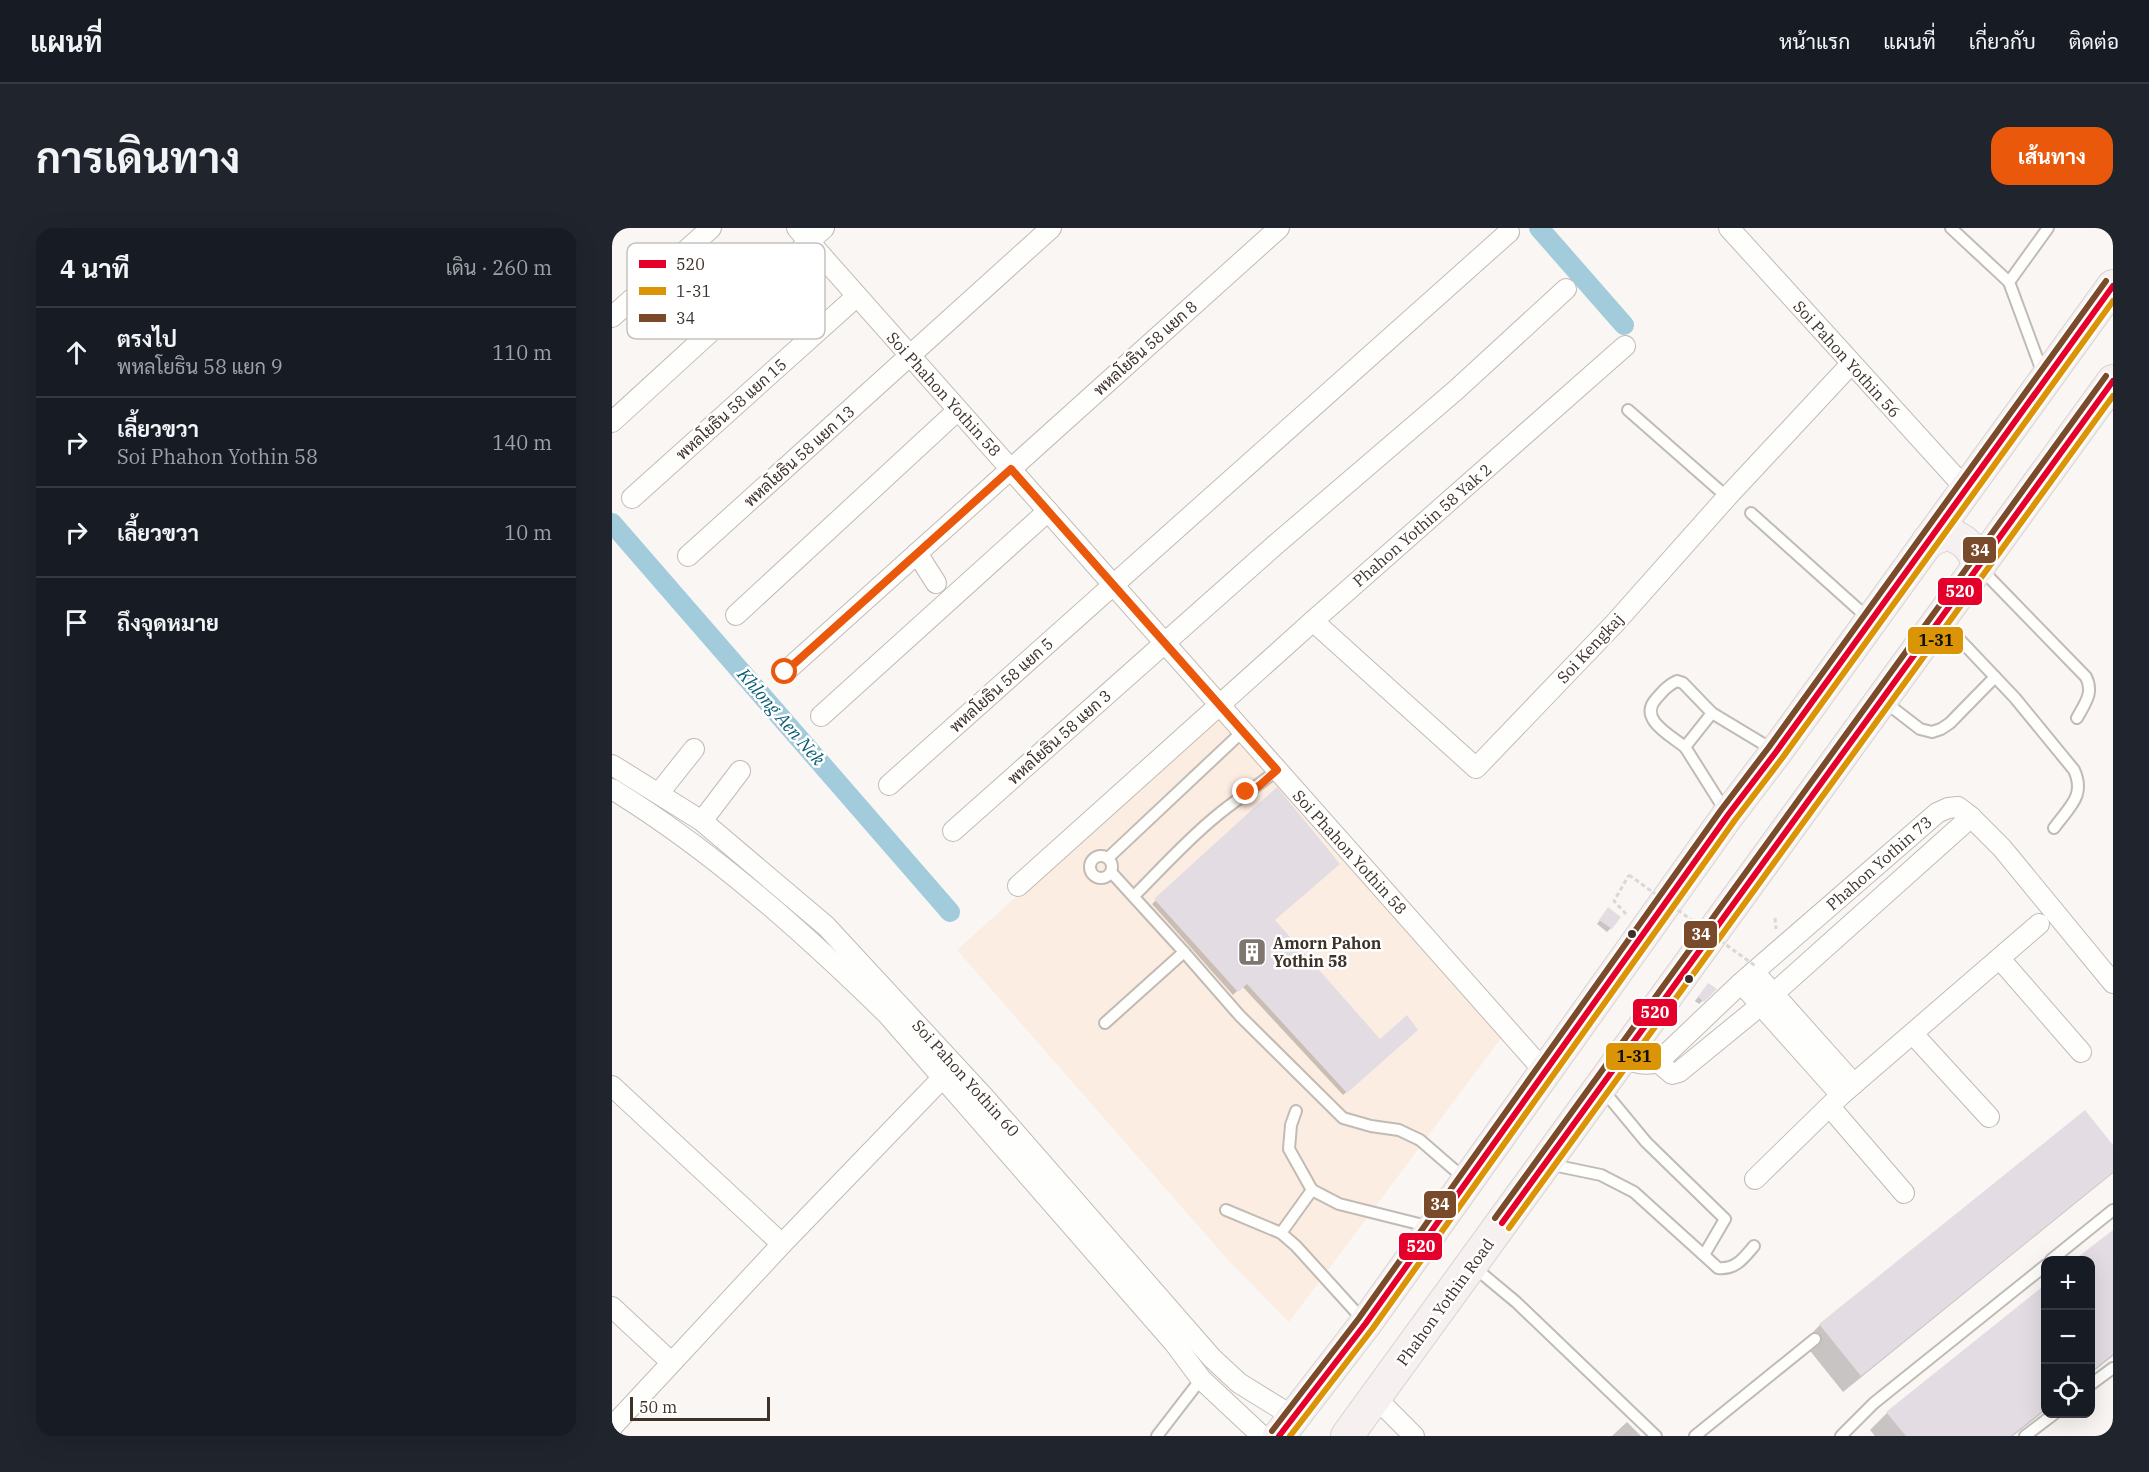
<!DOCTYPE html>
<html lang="th">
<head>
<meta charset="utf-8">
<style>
	body { margin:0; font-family:"IBM Plex Serif",Sarabun,serif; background:#20242c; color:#f1f3f6 }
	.controls { position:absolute; right:18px; bottom:18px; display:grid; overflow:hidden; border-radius:12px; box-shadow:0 6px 24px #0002 }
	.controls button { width:54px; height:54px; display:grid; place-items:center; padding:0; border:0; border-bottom:2px solid #363941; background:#171b24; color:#f1f3f6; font:30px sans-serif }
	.scale { position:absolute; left:18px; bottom:15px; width:140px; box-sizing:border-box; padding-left:6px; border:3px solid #3e3128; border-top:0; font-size:16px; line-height:21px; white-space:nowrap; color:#3e3128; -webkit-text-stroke:4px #fff; paint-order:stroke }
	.stop { position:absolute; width:18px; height:18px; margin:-14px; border:4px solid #ea580c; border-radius:50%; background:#fff }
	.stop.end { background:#ea580c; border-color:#fff; box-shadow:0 2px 6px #0008 }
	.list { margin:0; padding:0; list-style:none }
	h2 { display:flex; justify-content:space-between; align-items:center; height:78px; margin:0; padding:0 24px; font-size:26px }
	h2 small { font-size:20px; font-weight:400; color:#9ea1a6 }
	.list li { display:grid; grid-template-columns:39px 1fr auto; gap:18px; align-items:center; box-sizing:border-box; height:90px; padding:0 24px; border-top:2px solid #363941 }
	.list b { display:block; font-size:22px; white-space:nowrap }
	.list p { margin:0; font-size:20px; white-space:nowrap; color:#9ea1a6 }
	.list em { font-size:20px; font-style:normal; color:#9ea1a6 }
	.icon { flex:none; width:33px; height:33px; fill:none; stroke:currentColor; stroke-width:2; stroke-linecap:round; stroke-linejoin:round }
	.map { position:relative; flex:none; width:1501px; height:1208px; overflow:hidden; border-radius:18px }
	header { display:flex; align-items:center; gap:36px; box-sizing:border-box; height:84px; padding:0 30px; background:#171b24; border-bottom:2px solid #363941 }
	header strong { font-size:28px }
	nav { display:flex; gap:33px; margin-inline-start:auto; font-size:21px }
	.intro { display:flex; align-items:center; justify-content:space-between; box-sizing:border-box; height:144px; padding:0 36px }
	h1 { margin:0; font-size:42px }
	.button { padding:15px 27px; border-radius:18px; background:#ea580c; color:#fff; font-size:21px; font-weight:700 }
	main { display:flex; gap:36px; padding:0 36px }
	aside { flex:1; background:#171b24; border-radius:18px; box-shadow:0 6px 24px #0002 }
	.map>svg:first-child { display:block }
	.built { fill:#fcede2 }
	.shadow { fill:#0003 }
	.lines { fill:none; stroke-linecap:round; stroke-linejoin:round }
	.canal { stroke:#a2cbdc; stroke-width:20 }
	.building { fill:#e3dde3 }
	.lane-casing { stroke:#c2bbb5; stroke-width:14 }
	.street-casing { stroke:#c2bbb5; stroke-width:22 }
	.primary-casing { stroke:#d6d3d0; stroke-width:34 }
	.path { stroke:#dad8d7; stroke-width:3; stroke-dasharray:4.5 3; stroke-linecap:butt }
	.lane { stroke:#fefefd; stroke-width:10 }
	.street { stroke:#fefefd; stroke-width:20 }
	.primary { stroke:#f6f1f0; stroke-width:32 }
	.path-bridge { stroke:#dad8d7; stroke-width:3; stroke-dasharray:4.5 3; stroke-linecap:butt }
	.bus-1-casing { stroke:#fff; stroke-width:10 }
	.bus-2-casing { stroke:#fff; stroke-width:10 }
	.bus-3-casing { stroke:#fff; stroke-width:10 }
	.bus-1 { stroke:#e4002b; stroke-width:6 }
	.bus-2 { stroke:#db9406; stroke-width:6 }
	.bus-3 { stroke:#7a4b2a; stroke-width:6 }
	.route { stroke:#ea580c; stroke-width:8 }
	.bus-dot { fill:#3e3128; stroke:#fff; stroke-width:2 }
	.labels { text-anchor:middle; stroke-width:5; stroke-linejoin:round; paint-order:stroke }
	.street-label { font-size:16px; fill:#3e3128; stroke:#fff }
	.poi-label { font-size:16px; font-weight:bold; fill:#3e3128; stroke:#fff; text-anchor:start }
	.water-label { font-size:18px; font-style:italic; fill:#075b75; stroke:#fff }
	.key { fill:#fff; stroke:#c5c1be; stroke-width:1.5 }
	.key-label { font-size:16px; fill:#3e3128 }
	.line-badge { stroke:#fff; stroke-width:2 }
	.badge-label { font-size:16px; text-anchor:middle; font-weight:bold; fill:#fff }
	.pale-badge-label { font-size:16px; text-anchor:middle; font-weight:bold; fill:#111 }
</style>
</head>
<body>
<header>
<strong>แผนที่</strong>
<nav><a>หน้าแรก</a><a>แผนที่</a><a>เกี่ยวกับ</a><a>ติดต่อ</a></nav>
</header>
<div class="intro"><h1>การเดินทาง</h1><a class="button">เส้นทาง</a></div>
<main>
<aside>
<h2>4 นาที<small>เดิน · 260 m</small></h2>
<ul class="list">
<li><svg class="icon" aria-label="ahead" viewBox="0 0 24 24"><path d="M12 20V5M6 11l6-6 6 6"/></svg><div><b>ตรงไป</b><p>พหลโยธิน 58 แยก 9</p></div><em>110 m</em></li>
<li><svg class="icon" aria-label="right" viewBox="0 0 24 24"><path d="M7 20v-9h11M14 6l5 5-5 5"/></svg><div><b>เลี้ยวขวา</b><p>Soi Phahon Yothin 58</p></div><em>140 m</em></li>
<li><svg class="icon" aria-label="right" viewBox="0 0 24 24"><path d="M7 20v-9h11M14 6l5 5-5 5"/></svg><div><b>เลี้ยวขวา</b></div><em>10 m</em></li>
<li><svg class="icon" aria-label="arrive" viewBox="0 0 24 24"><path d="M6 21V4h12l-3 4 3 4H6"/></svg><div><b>ถึงจุดหมาย</b></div></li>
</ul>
</aside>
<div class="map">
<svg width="1501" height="1208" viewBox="0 0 1501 1208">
	<rect width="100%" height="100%" fill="#f9f6f4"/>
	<polygon class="built" points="606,487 890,809 677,1094 617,1033 345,722"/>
	<g class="shadow">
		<polygon points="665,562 661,692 767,813 804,802 731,867 630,758 621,767 540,676"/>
		<polygon points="993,685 999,700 995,704 985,696"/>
		<polygon points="1093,760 1103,762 1087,776 1083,773"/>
		<polygon points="1472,884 1501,919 1501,945 1231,1164 1191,1114 1208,1097"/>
		<polygon points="1501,1003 1501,1128 1478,1146 1478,1032 1465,1032"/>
		<polygon points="1434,1058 1434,1182 1401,1208 1263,1208 1258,1202 1275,1185"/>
		<polygon points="1015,1194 1029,1208 1000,1208"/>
	</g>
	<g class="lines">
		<g class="canal">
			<polyline points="927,0 1012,97"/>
			<polyline points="0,295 338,684"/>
		</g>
	</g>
	<g class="building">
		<polygon points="665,559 728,636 663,692 768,811 795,787 806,802 735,865 635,756 626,764 542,671"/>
		<polygon points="996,679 1009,689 1000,701 987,692"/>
		<polygon points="1096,755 1105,761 1092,774 1086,769"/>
		<polygon points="1473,882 1501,917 1501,944 1249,1148 1207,1096"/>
		<polygon points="1501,1002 1501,1126 1479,1144 1479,1032 1462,1032"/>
		<polygon points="1434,1056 1434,1180 1399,1208 1294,1208 1274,1184"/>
	</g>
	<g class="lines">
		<g class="lane-casing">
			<g id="lane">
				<polyline points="1339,0 1397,54"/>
				<polyline points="1431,146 1397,54 1436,0"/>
				<polyline points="1016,182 1115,269"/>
				<polyline points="1139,285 1256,390"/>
				<path d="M1369 341 1474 449C1482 465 1473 475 1465 490"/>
				<path d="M1330 393 1403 470 1462 542C1474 568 1457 579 1442 600"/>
				<polyline points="1273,474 1308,501 1320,504 1329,501 1338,495 1383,449"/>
				<path d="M1073 519C1058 507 1026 491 1044 471 1051 463 1056 457 1065 453L1071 455 1100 485"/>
				<polyline points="1114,584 1073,519 1100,485 1163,523"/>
				<circle cx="489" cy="639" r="11"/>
				<polyline points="496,630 631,503"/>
				<polyline points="499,644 572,724 628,788 731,890 759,898 787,902 808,912 853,951"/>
				<path d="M522 668C548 642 574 613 602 590 623 572 645 559 665 542"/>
				<polyline points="493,795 572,724"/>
				<polyline points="991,862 1034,914 1113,991 1092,1027"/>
				<polyline points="684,883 679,897 677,921 700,962"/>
				<path d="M936 936 989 947 1022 964 1106 1040C1123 1042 1131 1031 1142 1018"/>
				<polyline points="614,982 669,1005"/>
				<polyline points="1439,1032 1501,982"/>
				<polyline points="862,1039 904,1074 1044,1208"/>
				<polyline points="752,1093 684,1018 669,1005 700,962 727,976 819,999"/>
				<polyline points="1478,1157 1501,1140"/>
				<polyline points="545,1208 589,1151"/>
				<polyline points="1083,1208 1203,1111"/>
				<polyline points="1229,1208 1262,1175 1434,1037"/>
				<polyline points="1413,1208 1442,1186"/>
			</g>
		</g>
		<g class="street-casing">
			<g id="street">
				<polyline points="185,0 933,844"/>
				<polyline points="1117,0 1354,261"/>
				<polyline points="0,89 99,0"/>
				<polyline points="0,194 212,0"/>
				<polyline points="20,270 245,68"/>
				<polyline points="305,325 324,355"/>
				<polyline points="76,328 439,0"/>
				<polyline points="124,387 346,182"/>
				<polyline points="701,393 864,540 1003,395 1115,269 1239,136"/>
				<polyline points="173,444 667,0"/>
				<polyline points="209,488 436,283"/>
				<polyline points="0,537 90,593 214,698 373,870 600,1130 627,1155 682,1189"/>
				<polyline points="277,557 897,4"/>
				<path d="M0 561C101 623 191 704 275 786L563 1116 589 1151 650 1208"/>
				<polyline points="47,565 82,521"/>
				<polyline points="90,593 128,543"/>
				<polyline points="341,603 662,318 844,162 954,61"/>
				<polyline points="406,658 701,393 1013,118"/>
				<polyline points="1388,731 1469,824"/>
				<polyline points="1142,744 1242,856"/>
				<polyline points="1129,755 1229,867"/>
				<polyline points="1301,806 1377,889"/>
				<path d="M1010 829C1023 835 1032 838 1046 834L1129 755 1325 585 1336 580 1346 579 1359 589 1390 620 1501 755"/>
				<polyline points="1046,834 1060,846 1067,844 1149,777 1359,589"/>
				<polyline points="0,858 170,1016"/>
				<polyline points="1218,879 1292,965"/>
				<polyline points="1143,951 1229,867 1427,696"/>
				<polyline points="0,1079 59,1134"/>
				<polyline points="764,1170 802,1208"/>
				<polyline points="0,1199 170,1016 339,841"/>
			</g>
		</g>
		<g class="primary-casing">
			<g id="primary">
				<path d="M1316 313 1334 306C1354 310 1361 321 1367 339"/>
				<polyline points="667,1208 754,1095 1116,587 1164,524 1501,58"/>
				<polyline points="735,1208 1501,153"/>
			</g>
		</g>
		<g class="path">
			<polyline points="1014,686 1002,673 1017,647"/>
			<polyline points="1163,690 1164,701"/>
		</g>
		<use href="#lane" class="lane"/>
		<use href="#street" class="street"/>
		<use href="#primary" class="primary"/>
		<polyline class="path-bridge" points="1017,647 1145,739"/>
		<g class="bus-1-casing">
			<g id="bus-1">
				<polyline points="890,995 1501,153"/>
				<polyline points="667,1208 754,1095 1116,587 1164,524 1501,58"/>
			</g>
		</g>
		<g class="bus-2-casing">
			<g id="bus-2">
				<polyline points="897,1000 1501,168"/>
				<polyline points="678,1208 761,1100 1123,592 1171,529 1501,73"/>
			</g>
		</g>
		<g class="bus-3-casing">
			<g id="bus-3">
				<polyline points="883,990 1494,148"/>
				<polyline points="660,1203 747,1090 1109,582 1157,519 1494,53"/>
			</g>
		</g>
		<use href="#bus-1" class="bus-1"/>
		<use href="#bus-2" class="bus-2"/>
		<use href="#bus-3" class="bus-3"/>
	</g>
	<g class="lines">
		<polyline class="route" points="173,444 399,241 665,542 647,558 634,564"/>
	</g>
	<defs>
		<g id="building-square" transform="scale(1.5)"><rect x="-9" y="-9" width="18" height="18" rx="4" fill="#7f766f" stroke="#fff"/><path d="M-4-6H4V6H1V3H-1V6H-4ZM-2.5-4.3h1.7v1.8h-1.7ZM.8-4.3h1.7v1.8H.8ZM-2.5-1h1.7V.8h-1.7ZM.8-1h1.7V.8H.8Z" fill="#fff"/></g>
	</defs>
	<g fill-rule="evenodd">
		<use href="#building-square" x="640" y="724"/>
	</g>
	<g class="bus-dot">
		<circle cx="1020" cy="706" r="5"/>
		<circle cx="1077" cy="751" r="5"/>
	</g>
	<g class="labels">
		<g class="street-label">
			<text transform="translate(533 120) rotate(-42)" y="6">พหลโยธิน 58 แยก 8</text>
			<text transform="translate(1235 131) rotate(48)" y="6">Soi Pahon Yothin 56</text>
			<text transform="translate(332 166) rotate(48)" y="6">Soi Phahon Yothin 58</text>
			<text transform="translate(119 181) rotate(-42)" y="6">พหลโยธิน 58 แยก 15</text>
			<text transform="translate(187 228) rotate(-42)" y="6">พหลโยธิน 58 แยก 13</text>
			<text transform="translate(810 297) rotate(-41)" y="6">Phahon Yothin 58 Yak 2</text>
			<text transform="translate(978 420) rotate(-47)" y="6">Soi Kengkaj</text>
			<text transform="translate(389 457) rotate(-42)" y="6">พหลโยธิน 58 แยก 5</text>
			<text transform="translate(447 509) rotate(-42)" y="6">พหลโยธิน 58 แยก 3</text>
			<text transform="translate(738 624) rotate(48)" y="6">Soi Phahon Yothin 58</text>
			<text transform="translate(1267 635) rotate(-41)" y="6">Phahon Yothin 73</text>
			<text transform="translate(354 850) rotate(48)" y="6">Soi Pahon Yothin 60</text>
			<text transform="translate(833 1074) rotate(-54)" y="6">Phahon Yothin Road</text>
		</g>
		<g class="poi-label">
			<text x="661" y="721">Amorn Pahon<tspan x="661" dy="18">Yothin 58</tspan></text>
		</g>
		<g class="water-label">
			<text transform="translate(169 489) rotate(49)" y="6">Khlong Aen Nek</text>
		</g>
	</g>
	<rect x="15" y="15" width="198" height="96" rx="9" class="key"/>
	<rect x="27" y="32" width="27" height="8" fill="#e4002b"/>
	<rect x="27" y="59" width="27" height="8" fill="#db9406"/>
	<rect x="27" y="86" width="27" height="8" fill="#7a4b2a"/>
	<g class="key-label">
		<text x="64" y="42">520</text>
		<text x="64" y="69">1-31</text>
		<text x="64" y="96">34</text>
	</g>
	<g class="line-badge">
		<rect x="1350" y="308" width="35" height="28" rx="6" fill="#7a4b2a"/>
		<rect x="1325" y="349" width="46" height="29" rx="6" fill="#e4002b"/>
		<rect x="1295" y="398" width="57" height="29" rx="6" fill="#db9406"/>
		<rect x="1071" y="692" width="35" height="29" rx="6" fill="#7a4b2a"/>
		<rect x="1020" y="770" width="46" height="29" rx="6" fill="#e4002b"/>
		<rect x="993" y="814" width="57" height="29" rx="6" fill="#db9406"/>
		<rect x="811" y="962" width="34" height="29" rx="6" fill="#7a4b2a"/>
		<rect x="786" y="1004" width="45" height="29" rx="6" fill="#e4002b"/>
	</g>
	<g class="badge-label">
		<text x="1368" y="328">34</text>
		<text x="1348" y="369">520</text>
		<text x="1089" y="712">34</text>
		<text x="1043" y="790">520</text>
		<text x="828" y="982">34</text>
		<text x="809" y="1024">520</text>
	</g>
	<g class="pale-badge-label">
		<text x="1324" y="418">1-31</text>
		<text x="1022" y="834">1-31</text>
	</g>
</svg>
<div class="controls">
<button>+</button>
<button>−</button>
<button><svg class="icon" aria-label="locate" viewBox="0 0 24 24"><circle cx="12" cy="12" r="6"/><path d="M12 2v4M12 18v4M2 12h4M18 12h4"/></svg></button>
</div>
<div class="scale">50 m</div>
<div class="stop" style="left:173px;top:444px"></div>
<div class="stop end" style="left:634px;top:564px"></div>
</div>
</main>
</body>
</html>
